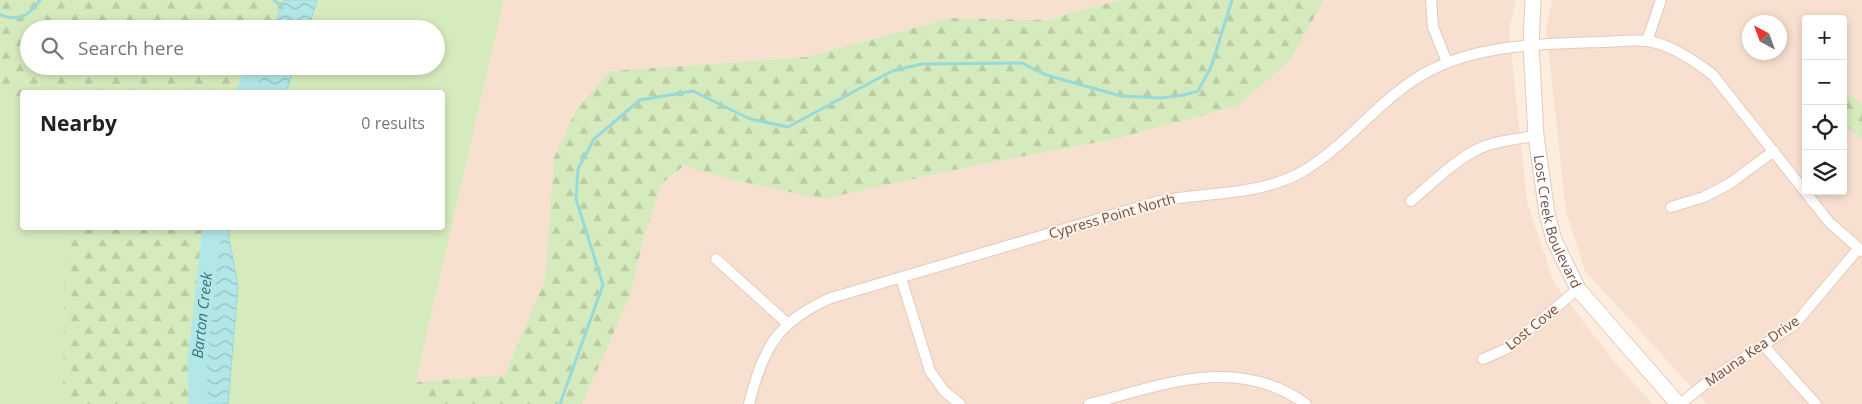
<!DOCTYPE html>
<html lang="en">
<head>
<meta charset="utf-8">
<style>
	body { margin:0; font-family:"Open Sans",sans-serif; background:#f2f2f2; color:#222 }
	.controls { position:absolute; right:15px; top:15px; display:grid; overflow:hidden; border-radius:5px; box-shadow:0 2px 8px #0003 }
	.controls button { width:45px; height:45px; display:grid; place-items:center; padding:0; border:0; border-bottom:1px solid #e0e0e0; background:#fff; color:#222; font:25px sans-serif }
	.compass { position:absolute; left:1742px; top:15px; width:45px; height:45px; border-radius:50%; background:#fff; box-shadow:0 2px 8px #0003; rotate:319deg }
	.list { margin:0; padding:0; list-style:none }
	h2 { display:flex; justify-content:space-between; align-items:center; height:65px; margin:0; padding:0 20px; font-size:21px }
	h2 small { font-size:16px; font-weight:400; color:#767676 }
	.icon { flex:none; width:28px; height:28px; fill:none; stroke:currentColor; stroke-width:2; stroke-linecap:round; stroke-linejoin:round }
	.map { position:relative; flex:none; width:1862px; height:404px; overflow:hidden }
	.search { position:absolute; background:#fff; box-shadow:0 2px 8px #0003; left:20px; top:20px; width:425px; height:55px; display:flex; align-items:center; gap:12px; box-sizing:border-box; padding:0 18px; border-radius:28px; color:#767676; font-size:19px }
	.panel { position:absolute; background:#fff; box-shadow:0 2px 8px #0003; left:20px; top:90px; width:425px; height:140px; border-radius:5px }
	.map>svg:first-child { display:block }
	.residential { fill:#f7e0d0; fill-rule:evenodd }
	.green { fill:#d6ebbd }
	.forest { fill:url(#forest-firs) }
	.water { fill:url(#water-waves); stroke:#98d9da }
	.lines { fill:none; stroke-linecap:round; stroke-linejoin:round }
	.stream { stroke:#98d9da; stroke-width:3 }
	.river { stroke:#b3e7e7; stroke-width:19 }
	.street-casing { stroke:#e4cabd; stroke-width:12 }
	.secondary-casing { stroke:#e9c9ba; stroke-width:17 }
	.street { stroke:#fff; stroke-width:10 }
	.secondary { stroke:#fff; stroke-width:15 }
	.labels { text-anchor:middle; stroke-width:4; stroke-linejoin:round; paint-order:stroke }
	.street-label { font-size:14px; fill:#745045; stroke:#fff2e6 }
	.water-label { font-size:15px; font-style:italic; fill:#367374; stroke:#fff2e6 }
</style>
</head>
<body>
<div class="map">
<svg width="1862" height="404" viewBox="0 0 1862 404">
	<defs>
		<pattern id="forest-firs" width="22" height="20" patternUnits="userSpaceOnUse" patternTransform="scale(1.25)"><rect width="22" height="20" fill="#d6ebbd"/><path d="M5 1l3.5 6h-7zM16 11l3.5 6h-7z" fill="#bbcba4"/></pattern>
		<pattern id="water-waves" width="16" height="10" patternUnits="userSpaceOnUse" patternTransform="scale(1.25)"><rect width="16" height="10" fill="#b3e7e7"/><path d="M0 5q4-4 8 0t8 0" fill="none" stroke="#96bebd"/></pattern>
	</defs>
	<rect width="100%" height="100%" fill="#fdeddf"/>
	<g class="residential">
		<polygon points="504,0 1120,0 1046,20 951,18 806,57 610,71 554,158 545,279 505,376 416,382"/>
		<polygon points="1324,0 1516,0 1509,30 1527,202 1554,283 1612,359 1653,404 582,404 662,183 685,166 733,180 823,198 977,165 1110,140 1290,60"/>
		<path d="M1552 0H1862V104L1843 90V19H1806V191H1843V124L1862 139V404H1707L1585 271 1566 211 1546 28ZM1750 22H1780V52H1750Z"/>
	</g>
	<g class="green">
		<polygon points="286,0 504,0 416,381 434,404 191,404 190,336 213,228 442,228 442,92 248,92 259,66 436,66 436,29 274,29"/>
		<polygon points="0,81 22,113 22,228 101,228 123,404 0,404"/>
	</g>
	<g class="forest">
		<polygon points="0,0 286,0 274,29 29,29 29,66 259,66 248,92 22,92 22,118 0,81"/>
		<polygon points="1120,0 1324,0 1290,60 1238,106 1110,140 977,165 823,199 733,180 684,166 662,183 644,236 630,296 582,404 434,404 416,382 505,375 545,279 554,158 576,110 610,71 806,57 951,18 1046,20"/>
		<polygon points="1843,90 1862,104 1862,139 1843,124"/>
		<polygon points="65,228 213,228 190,336 191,404 63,404"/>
	</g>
	<g class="water">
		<polygon points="284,0 317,0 308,29 273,29"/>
		<polygon points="260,66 295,66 286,92 252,92"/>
		<polygon points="215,228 230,228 228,232 238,286 228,404 203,404 203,334 206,273"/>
	</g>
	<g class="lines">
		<g class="stream">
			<polyline points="274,0 283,8"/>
			<path d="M0 15C19 22 29 16 40 0"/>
			<polyline points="560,404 603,285 576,199 578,169 594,139 640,100 693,91 750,119 788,127 892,71 922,64 1022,63 1046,75 1121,96 1160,98 1184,95 1198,91 1211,67 1232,0"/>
		</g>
		<g class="river">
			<polyline points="246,92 255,66"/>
			<path id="s1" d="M198 404 197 364 212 228"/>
		</g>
		<g class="street-casing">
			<g id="street">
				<polyline points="1431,0 1433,27 1447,62"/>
				<polyline points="1647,41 1661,0"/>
				<path d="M1411 201C1431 184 1452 163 1476 150 1494 141 1516 139 1536 136"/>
				<polyline points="1671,207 1704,197 1729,184 1774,151"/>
				<polyline points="716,259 787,323"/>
				<polyline points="901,278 930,371 944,391 960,404"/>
				<polyline points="1764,346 1816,404"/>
				<polyline points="1483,359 1506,349 1578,289"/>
				<path d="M749 404C763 349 777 321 831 298L1156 202C1202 192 1254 196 1296 175 1342 151 1374 105 1417 78 1470 44 1541 44 1601 42 1616 42 1632 39 1647 41 1670 44 1695 61 1713 75L1829 222 1862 251"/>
				<path d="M1089 404C1164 385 1236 354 1306 404"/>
				<polyline points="1680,404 1714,377 1794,325 1858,249"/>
			</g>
		</g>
		<g class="secondary-casing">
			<g id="secondary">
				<path id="s2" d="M1533 0 1531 45 1536 136 1547 213 1554 240 1578 289 1678 404"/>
			</g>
		</g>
		<use href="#street" class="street"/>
		<use href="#secondary" class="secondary"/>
	</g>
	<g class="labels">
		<g class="street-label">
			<text transform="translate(1112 216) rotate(-16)" y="5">Cypress Point North</text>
			<text dy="5" stroke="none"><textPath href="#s2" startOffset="225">Lost Creek Boulevard</textPath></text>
			<text transform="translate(1532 327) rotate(-39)" y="5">Lost Cove</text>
			<text transform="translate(1752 351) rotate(-35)" y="5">Mauna Kea Drive</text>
		</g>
		<g class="water-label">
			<text dy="5" stroke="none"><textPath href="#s1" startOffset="89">Barton Creek</textPath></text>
		</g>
	</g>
</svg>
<div class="controls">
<button>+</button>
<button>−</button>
<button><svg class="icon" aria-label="locate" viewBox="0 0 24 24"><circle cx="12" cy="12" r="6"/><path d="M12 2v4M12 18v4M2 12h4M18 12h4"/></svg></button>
<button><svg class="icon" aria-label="layers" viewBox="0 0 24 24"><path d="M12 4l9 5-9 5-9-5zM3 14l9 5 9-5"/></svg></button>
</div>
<svg class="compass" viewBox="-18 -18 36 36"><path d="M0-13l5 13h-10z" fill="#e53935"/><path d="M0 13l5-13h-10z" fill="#767676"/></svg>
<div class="search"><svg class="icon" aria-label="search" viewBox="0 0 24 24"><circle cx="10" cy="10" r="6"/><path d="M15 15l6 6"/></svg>Search here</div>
<section class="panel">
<h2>Nearby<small>0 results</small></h2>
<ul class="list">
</ul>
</section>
</div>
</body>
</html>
